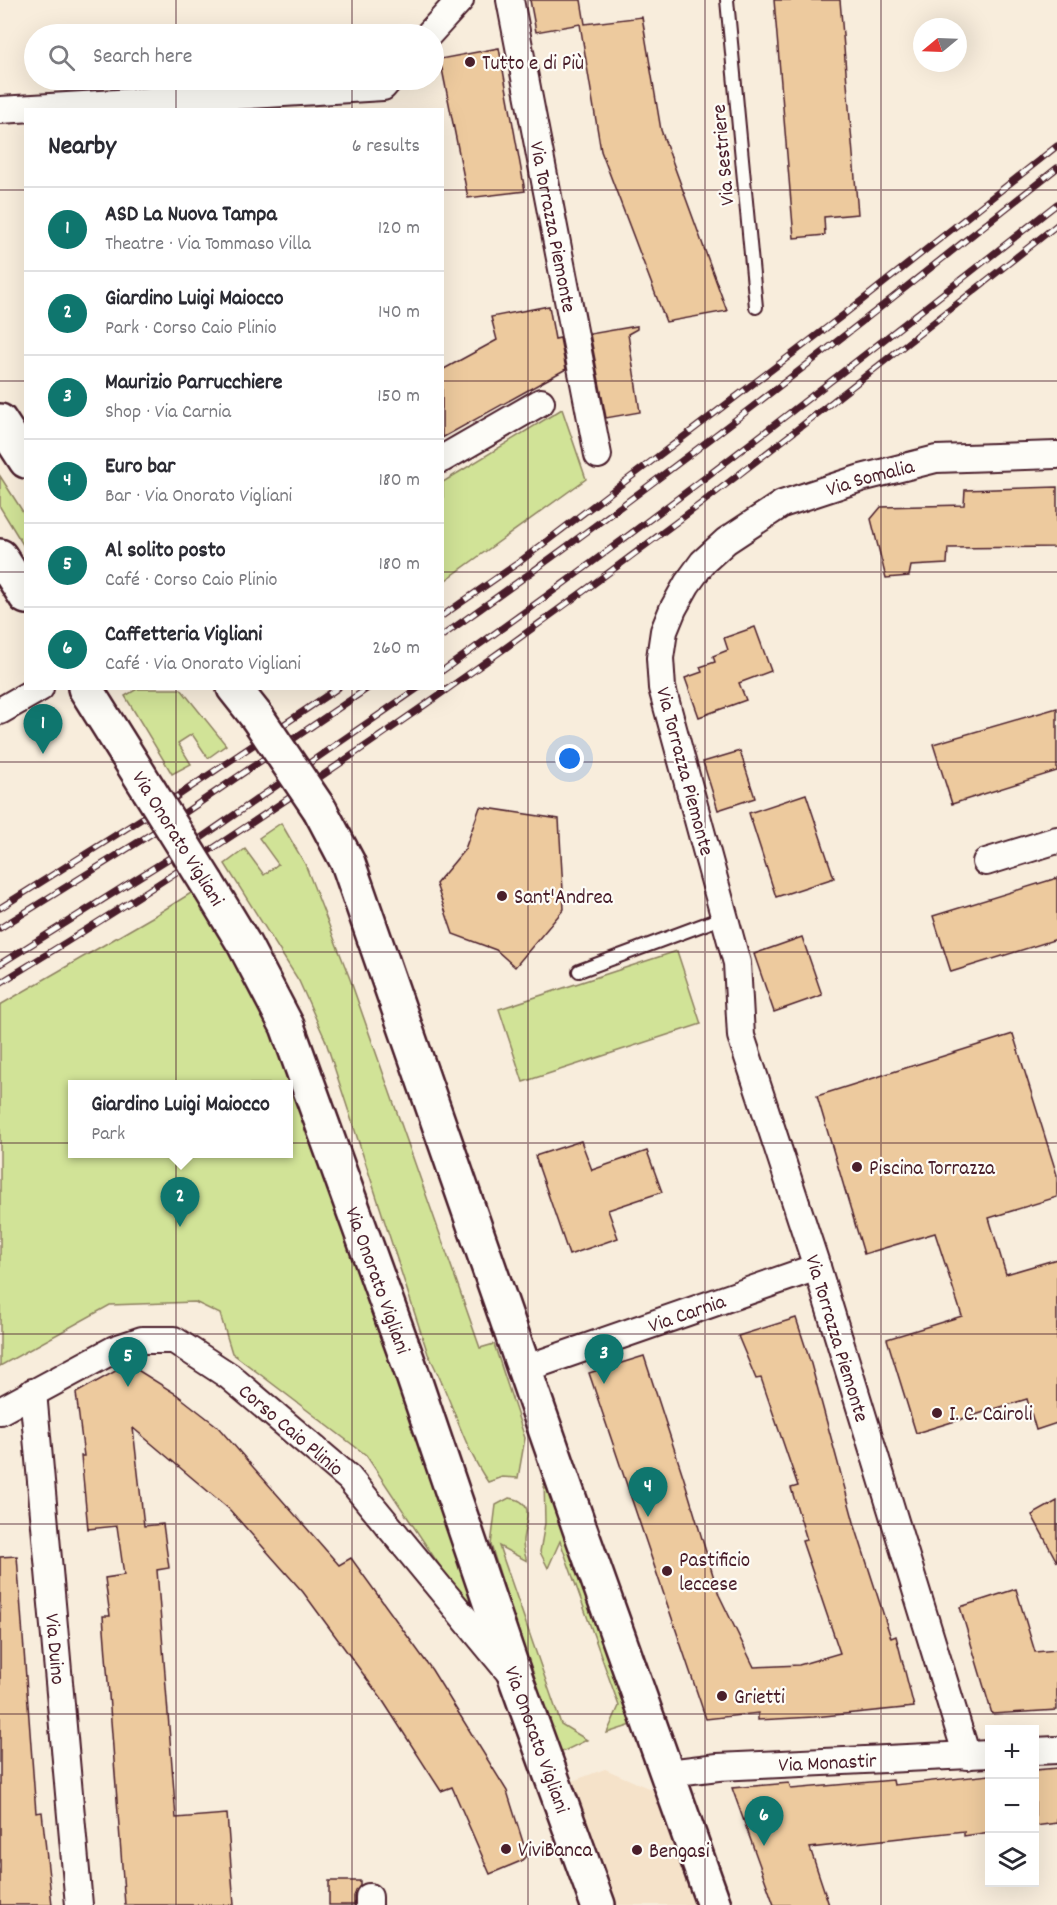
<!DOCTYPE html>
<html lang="en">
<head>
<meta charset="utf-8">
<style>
	body { margin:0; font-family:Dekko,sans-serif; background:#f2f2f3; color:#2b2b33 }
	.controls { position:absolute; right:18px; bottom:18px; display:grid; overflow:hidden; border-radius:0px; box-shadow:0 6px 24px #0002 }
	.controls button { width:54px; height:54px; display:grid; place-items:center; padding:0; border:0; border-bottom:2px solid #e1e1e2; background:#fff; color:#2b2b33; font:30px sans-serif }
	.compass { position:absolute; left:913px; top:18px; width:54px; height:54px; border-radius:50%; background:#fff; box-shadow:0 6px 24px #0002; rotate:251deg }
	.you { position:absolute; left:570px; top:759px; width:21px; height:21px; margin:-15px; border:4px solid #fff; border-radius:50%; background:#1a73e8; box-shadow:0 0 0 9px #1a73e833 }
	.badge { display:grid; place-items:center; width:39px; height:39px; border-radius:50%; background:#0f766e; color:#fff; font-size:20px; font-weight:700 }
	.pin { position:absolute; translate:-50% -50px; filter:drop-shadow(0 2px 3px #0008) }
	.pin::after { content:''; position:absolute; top:32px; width:21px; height:18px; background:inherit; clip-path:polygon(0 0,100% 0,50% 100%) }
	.popup { position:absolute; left:68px; top:1080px; width:225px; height:78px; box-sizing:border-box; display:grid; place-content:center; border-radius:0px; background:#fff; filter:drop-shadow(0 2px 4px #0005); font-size:20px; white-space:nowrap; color:#7c7c81 }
	.popup b { font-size:22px; color:#2b2b33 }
	.popup::after { content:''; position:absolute; left:50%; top:100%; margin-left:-12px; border:12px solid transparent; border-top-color:#fff }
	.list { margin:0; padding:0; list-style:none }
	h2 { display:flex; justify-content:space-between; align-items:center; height:78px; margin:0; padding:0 24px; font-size:26px }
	h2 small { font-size:20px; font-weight:400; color:#7c7c81 }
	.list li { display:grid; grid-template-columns:39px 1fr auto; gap:18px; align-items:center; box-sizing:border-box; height:84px; padding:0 24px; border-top:2px solid #e1e1e2 }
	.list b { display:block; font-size:22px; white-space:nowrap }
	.list p { margin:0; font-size:20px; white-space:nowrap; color:#7c7c81 }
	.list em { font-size:20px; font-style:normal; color:#7c7c81 }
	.icon { flex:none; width:33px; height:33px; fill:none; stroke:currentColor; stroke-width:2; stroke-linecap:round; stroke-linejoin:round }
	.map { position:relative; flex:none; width:1057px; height:1905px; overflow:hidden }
	.search { position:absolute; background:#fff; box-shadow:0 6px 24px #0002; left:24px; top:24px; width:420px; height:66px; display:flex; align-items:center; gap:15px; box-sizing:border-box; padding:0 21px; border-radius:33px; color:#7c7c81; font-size:22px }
	.panel { position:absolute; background:#fff; box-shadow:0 6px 24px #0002; left:24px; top:108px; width:420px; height:582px; border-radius:0px }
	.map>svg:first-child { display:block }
	.built { fill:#f5e2c9 }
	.green { fill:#d1e397; stroke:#8e8161; stroke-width:1.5; fill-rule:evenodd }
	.building { fill:#edca9e; stroke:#4a1f2b; stroke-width:1.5 }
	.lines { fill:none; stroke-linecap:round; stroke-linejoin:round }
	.service-casing { stroke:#4a1f2b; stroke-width:16 }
	.minor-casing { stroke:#4a1f2b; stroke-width:30 }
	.secondary-casing { stroke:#4a1f2b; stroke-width:38 }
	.service { stroke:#fdfcf7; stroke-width:12 }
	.minor { stroke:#fdfcf7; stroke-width:26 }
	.secondary { stroke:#fdfcf7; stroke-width:33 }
	.rail-casing { stroke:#4a1f2b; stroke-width:7 }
	.rail { stroke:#fdfcf7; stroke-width:4.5; stroke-dasharray:14; stroke-linecap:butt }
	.secondary-bridge-casing { stroke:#4a1f2b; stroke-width:38; stroke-linecap:butt }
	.secondary-bridge { stroke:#fdfcf7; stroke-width:33 }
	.grid { fill:none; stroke:#4a1f2b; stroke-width:1.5; stroke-opacity:0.55 }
	.poi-dot { fill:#4a1f2b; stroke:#fdfcf7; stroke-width:2 }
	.labels { text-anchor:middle; stroke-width:4.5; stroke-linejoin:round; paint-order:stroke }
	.poi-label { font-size:21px; fill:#4a1f2b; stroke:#fdfcf7; text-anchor:start }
	.street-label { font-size:21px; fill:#4a1f2b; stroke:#fdfcf7 }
</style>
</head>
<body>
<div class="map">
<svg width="1057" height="1905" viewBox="0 0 1057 1905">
	<rect width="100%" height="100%" fill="#f8eddc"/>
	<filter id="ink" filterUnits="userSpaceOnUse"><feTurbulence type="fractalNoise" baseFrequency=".0167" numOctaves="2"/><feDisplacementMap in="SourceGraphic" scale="12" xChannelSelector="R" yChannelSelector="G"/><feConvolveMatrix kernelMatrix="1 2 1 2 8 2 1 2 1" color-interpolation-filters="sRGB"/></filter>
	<g filter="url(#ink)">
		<polygon class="built" points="605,1769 664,1795 701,1905 612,1905 567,1783"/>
		<g class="green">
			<polygon points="562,409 586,479 443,582 443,482"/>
			<polygon points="0,476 25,515 25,548 0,507"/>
			<polygon points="137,689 181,689 226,745 208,758 192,734 178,743 191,764 172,774 125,696"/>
			<path d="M281 823 305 864 350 979 480 1348 494 1344 525 1438 518 1478 502 1477 488 1482C461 1443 451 1395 428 1354L325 1039 299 981 225 864 245 849 264 875 278 864 259 838Z"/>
			<path d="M207 883 244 944 517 1682 366 1455 232 1353 220 1314 195 1302 110 1305 0 1366V1005L154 916ZM72 1084H288V1154H72Z"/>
			<polygon points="677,951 701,1024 523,1082 499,1009"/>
			<polygon points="544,1479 638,1723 607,1733 619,1706 560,1541 548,1568 540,1552 545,1523"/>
			<path d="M509 1498C538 1501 524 1524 523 1541 523 1548 525 1555 527 1561L499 1546 561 1724 587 1740 556 1755 491 1545 496 1505Z"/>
		</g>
		<g class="building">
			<polygon points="530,0 581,0 585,24 642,17 661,130 727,311 666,322 601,151 580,24 536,32"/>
			<polygon points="774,0 840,0 858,214 824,217 825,235 794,238"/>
			<polygon points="499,48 525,191 468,198 440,59"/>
			<polygon points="549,306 555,339 560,338 566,369 442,438 442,370 497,340 491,317"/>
			<polygon points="637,326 637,329 628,334 640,412 606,418 590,334"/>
			<polygon points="1057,487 1057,547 948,548 947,564 911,566 909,576 886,578 871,519 881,507 964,505 965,490"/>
			<polygon points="755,627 771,671 739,683 746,700 699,717 685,678 702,672 700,667 715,662 713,656 728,650 724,638"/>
			<polygon points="1057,708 1057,771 952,804 933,744"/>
			<polygon points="740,751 755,798 718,810 703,762"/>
			<polygon points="806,794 834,878 776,897 749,813"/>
			<polygon points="480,807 559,819 564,909 515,967 496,950 453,934 436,884 465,849"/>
			<polygon points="1057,878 1057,939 951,972 933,916"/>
			<polygon points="802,937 822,995 774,1012 754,954"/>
			<polygon points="1013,1034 1057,1175 1057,1197 989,1218 1006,1274 1057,1259 1057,1423 1036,1430 1027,1399 916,1433 887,1339 962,1316 935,1233 864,1254 817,1096"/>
			<polygon points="581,1141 592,1170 647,1151 662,1192 608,1210 618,1238 569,1255 535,1156"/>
			<polygon points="796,1318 811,1364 855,1526 891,1638 896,1636 914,1707 814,1717 758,1720 758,1713 706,1719 589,1373 644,1356 684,1479 719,1595 754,1667 799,1665 840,1653 802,1541 807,1540 791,1488 798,1486 761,1378 756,1379 738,1336"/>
			<polygon points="128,1364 176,1394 217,1426 339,1565 351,1558 432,1670 507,1791 527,1855 521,1861 490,1874 452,1787 441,1791 383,1701 303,1592 229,1509 133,1428 144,1526 163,1524 169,1568 157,1570 176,1818 227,1814 234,1905 125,1905 103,1616 110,1616 105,1578 124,1575 117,1526 88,1529 81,1456 84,1456 76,1393"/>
			<polygon points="1057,1501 1057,1562 1032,1515"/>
			<polygon points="17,1556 36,1813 42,1812 52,1905 0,1905 0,1557"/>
			<polygon points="1016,1589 1035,1652 1057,1650 1057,1710 992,1714 960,1607"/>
			<polygon points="1057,1768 1057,1823 1035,1826 1035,1770"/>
			<polygon points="990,1775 990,1832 964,1836 964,1831 810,1848 829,1905 774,1905 732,1788 789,1783 791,1789 893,1780 894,1785"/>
			<polygon points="329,1881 360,1881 360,1886 354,1896 354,1905 329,1905"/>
		</g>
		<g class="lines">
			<g class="service-casing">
				<g id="service">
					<polyline points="727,0 756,307"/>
					<polyline points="579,971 724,917"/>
				</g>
			</g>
			<g class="minor-casing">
				<g id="minor">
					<path id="s1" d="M510 0 598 455"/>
					<polyline points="429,34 460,0"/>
					<polyline points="0,110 383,87 389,80"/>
					<polyline points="442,459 541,402"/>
					<polyline points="0,711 40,688"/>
					<polyline points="986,862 1057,840"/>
					<path id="s2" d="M524 1369 817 1267"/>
					<path id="s3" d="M33 1392 79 1905"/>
					<path id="s4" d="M0 1411 115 1349 142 1340H174L229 1376 349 1478 509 1672"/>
					<polyline points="1034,1751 1057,1750"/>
					<path id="s5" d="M967 1756 817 1267 741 1036 737 963 662 688 660 658 664 631 673 609 687 584 703 562 726 541 782 504 861 478 936 459 1057 455"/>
					<path id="s6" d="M668 1773 718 1767 990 1754"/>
					<polyline points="369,1905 369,1897"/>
				</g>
			</g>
			<g class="secondary-casing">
				<g id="secondary">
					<polyline points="0,421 26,461"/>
					<polyline points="0,556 26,597"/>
					<polyline points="85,688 149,790"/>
					<polyline points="234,688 257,717"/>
					<polyline points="320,810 348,863 581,1532 714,1905"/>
					<path id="s7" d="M207 883 244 944 287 1026 410 1367 517 1682 598 1905"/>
				</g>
			</g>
			<use href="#service" class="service"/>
			<use href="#minor" class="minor"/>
			<use href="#secondary" class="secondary"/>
			<g class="rail-casing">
				<g id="rail">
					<polyline points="442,616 518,563 842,316 1057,146"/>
					<path d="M442 636C653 488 855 328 1057 168"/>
					<path d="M442 671C653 522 855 363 1057 204"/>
					<polyline points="0,908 173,799 338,688"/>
					<polyline points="0,928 180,816 368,688"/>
					<polyline points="0,964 195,842 418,688"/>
					<path d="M0 983C236 839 465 682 686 515 811 420 934 322 1057 225"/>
				</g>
			</g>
			<use href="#rail" class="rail"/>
			<g class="secondary-bridge-casing">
				<g id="secondary-bridge">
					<polyline points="257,717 320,810"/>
					<polyline points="149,790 207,883"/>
				</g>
			</g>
			<use href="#secondary-bridge" class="secondary-bridge"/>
		</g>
	</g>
	<path class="grid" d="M176 0V34M352 0V34M528 0V1905M705 0V1905M881 0V1905M176 80V110M352 80V110M0 190H26M442 190H1057M0 381H26M442 381H1057M0 572H26M442 572H1057M176 688V1905M352 688V1905M0 762H1057M0 952H1057M0 1143H1057M0 1334H1057M0 1524H1057M0 1714H1057"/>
	<g class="poi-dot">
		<circle cx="470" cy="62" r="6"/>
		<circle cx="502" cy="896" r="6"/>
		<circle cx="857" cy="1167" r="6"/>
		<circle cx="937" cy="1413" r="6"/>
		<circle cx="667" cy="1571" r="6"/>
		<circle cx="722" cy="1696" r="6"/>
		<circle cx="506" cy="1849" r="6"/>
		<circle cx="637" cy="1850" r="6"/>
	</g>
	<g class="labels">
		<g class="poi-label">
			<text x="482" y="69">Tutto e di Più</text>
			<text x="514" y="903">Sant'Andrea</text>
			<text x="869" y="1174">Piscina Torrazza</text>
			<text x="949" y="1420">I. C. Cairoli</text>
			<text x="679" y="1566">Pastificio<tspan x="679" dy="24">leccese</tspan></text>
			<text x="734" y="1703">Grietti</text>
			<text x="518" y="1856">ViviBanca</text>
			<text x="649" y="1857">Bengasi</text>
		</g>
		<g class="street-label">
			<text transform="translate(722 155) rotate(-95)" y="7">Via Sestriere</text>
			<text dy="7" stroke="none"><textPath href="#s1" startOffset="231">Via Torrazza Piemonte</textPath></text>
			<text dy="7" stroke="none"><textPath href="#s5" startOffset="1440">Via Somalia</textPath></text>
			<text transform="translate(686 771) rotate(75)" y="7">Via Torrazza Piemonte</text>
			<text transform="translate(179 838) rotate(58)" y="7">Via Onorato Vigliani</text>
			<text dy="7" stroke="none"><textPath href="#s7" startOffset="434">Via Onorato Vigliani</textPath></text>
			<text dy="7" stroke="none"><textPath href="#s2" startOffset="172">Via Carnia</textPath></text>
			<text transform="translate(838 1338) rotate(73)" y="7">Via Torrazza Piemonte</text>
			<text dy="7" stroke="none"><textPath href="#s4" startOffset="339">Corso Caio Plinio</textPath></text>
			<text dy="7" stroke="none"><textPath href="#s3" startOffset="258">Via Duino</textPath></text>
			<text dy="7" stroke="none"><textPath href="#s7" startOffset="920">Via Onorato Vigliani</textPath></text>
			<text dy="7" stroke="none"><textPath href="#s6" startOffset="160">Via Monastir</textPath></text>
		</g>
	</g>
</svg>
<div class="controls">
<button>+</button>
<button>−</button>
<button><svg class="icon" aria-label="layers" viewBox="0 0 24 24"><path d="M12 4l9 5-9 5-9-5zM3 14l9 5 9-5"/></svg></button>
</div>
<svg class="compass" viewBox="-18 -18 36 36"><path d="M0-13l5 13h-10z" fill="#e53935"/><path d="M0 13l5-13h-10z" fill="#7c7c81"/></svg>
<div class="you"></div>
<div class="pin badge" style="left:43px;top:754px">1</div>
<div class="pin badge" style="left:180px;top:1227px">2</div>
<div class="popup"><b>Giardino Luigi Maiocco</b>Park</div>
<div class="pin badge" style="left:604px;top:1384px">3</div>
<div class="pin badge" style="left:648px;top:1517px">4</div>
<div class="pin badge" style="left:128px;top:1387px">5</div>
<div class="pin badge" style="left:764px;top:1846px">6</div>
<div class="search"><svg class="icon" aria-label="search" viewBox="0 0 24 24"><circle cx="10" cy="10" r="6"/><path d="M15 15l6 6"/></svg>Search here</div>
<section class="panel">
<h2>Nearby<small>6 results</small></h2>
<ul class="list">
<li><span class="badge">1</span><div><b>ASD La Nuova Tampa</b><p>Theatre · Via Tommaso Villa</p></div><em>120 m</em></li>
<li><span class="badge">2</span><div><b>Giardino Luigi Maiocco</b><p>Park · Corso Caio Plinio</p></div><em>140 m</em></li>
<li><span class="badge">3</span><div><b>Maurizio Parrucchiere</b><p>Shop · Via Carnia</p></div><em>150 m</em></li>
<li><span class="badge">4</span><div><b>Euro bar</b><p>Bar · Via Onorato Vigliani</p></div><em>180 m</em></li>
<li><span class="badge">5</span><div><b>Al solito posto</b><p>Café · Corso Caio Plinio</p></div><em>180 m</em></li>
<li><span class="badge">6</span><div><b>Caffetteria Vigliani</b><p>Café · Via Onorato Vigliani</p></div><em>260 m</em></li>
</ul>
</section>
</div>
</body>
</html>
